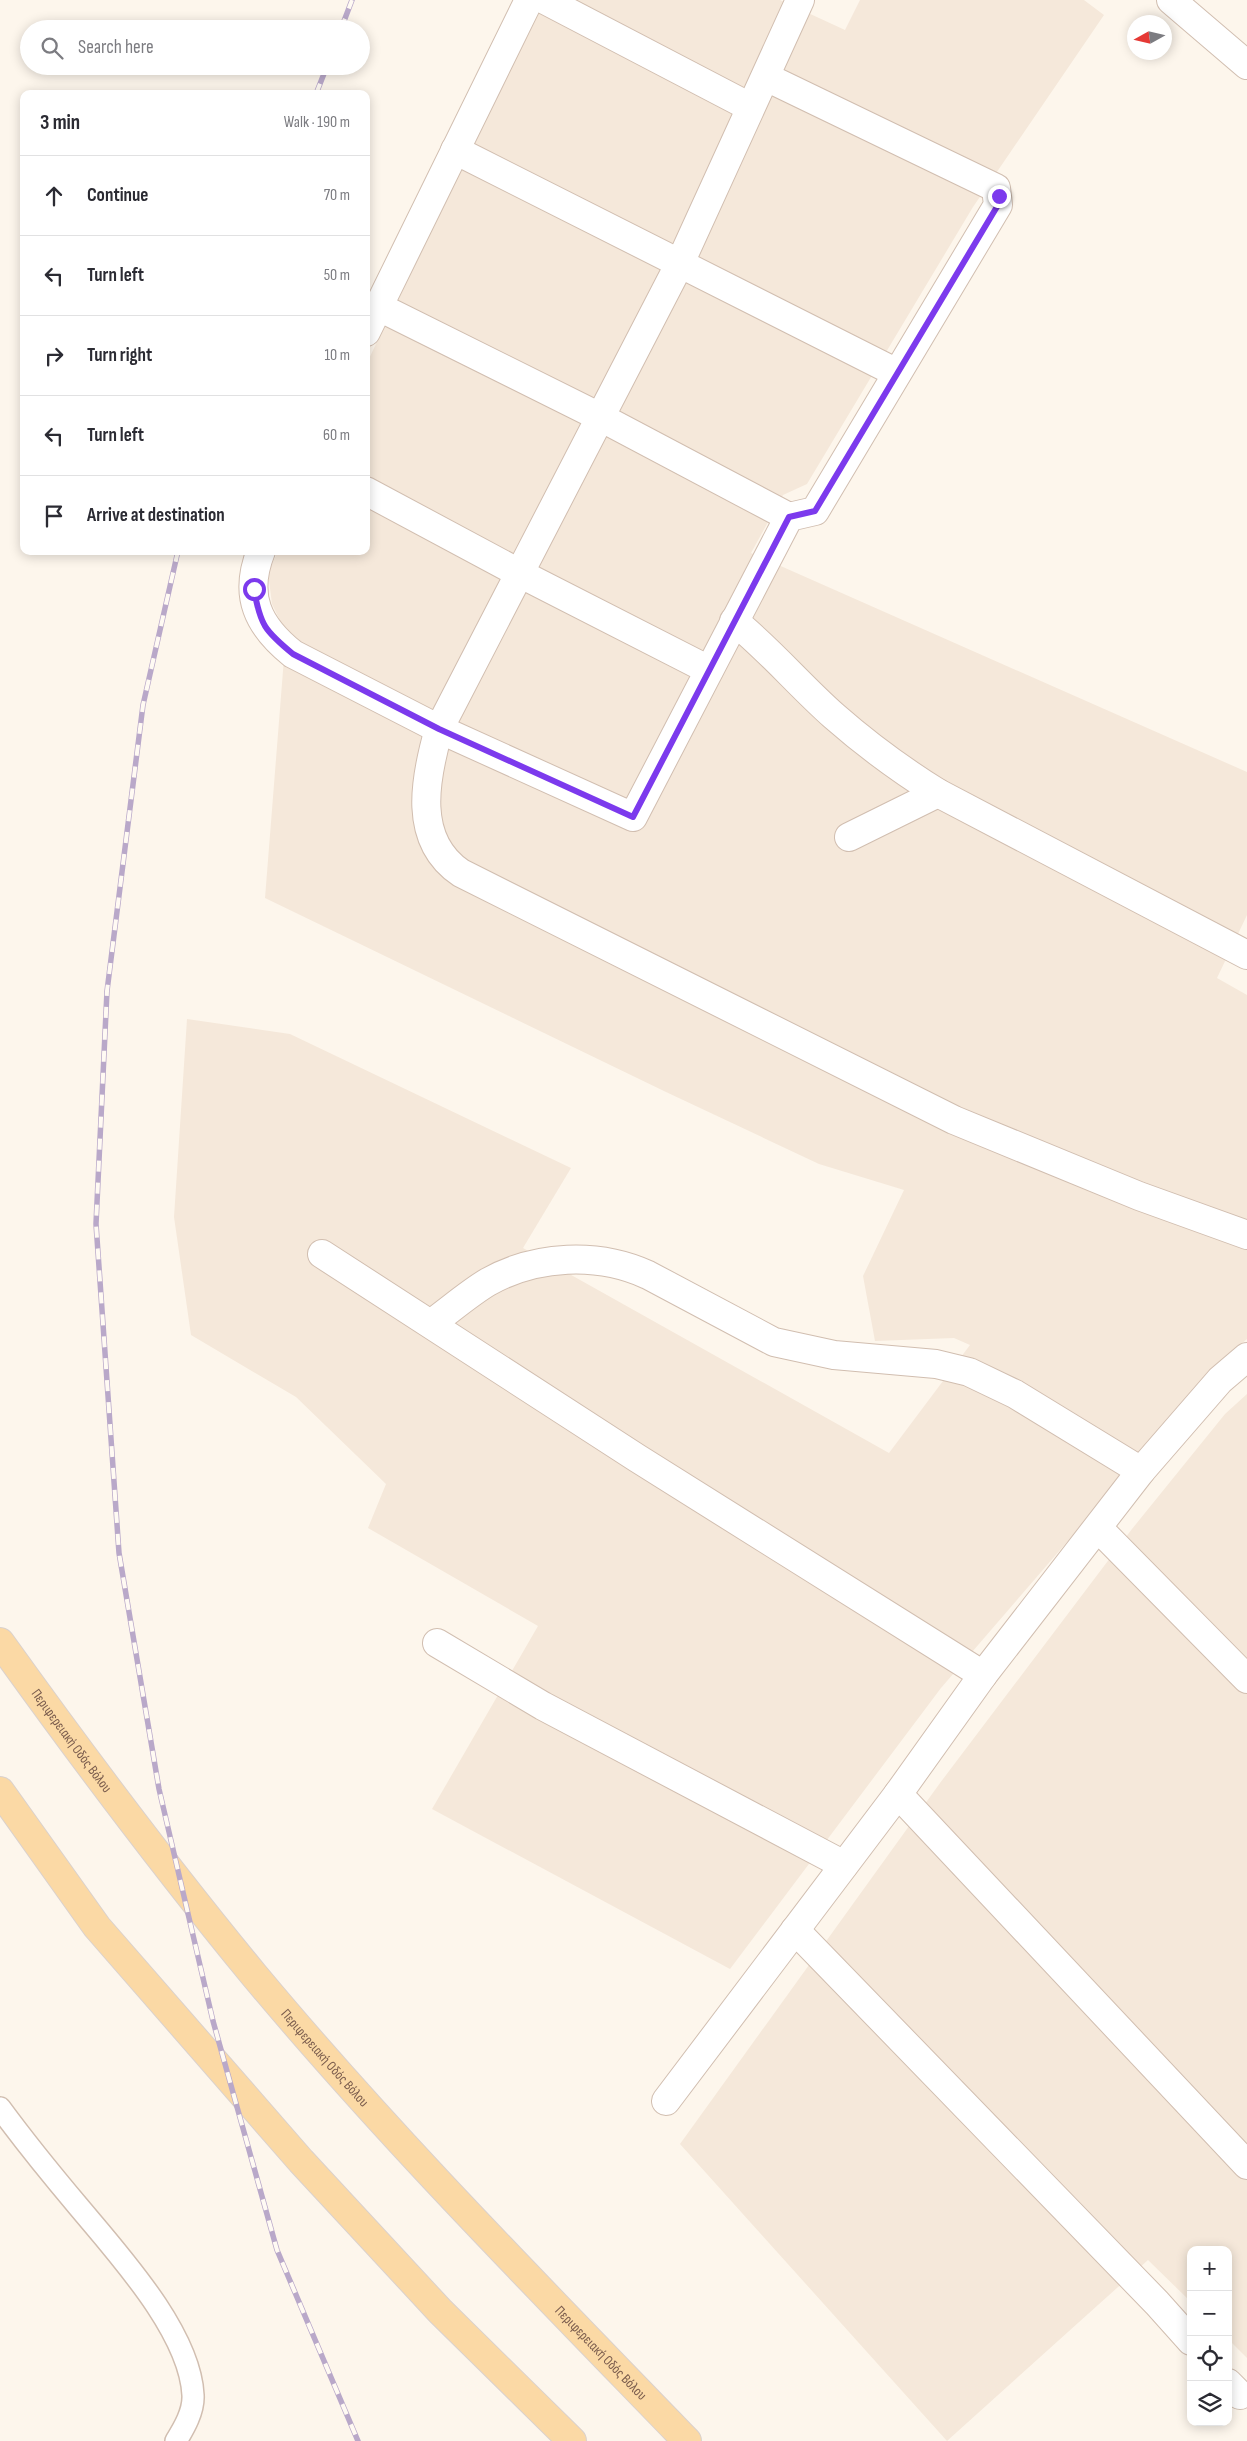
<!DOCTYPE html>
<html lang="en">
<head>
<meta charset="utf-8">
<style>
	body { margin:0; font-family:"Sofia Sans Condensed",sans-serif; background:#f7f7f7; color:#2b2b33 }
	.controls { position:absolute; right:15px; bottom:15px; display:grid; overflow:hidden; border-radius:10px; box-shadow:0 2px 12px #0003 }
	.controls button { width:45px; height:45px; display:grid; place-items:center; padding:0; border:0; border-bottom:1px solid #e1e1e2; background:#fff; color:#2b2b33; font:25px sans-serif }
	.compass { position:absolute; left:1127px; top:15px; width:45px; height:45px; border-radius:50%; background:#fff; box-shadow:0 2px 12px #0003; rotate:262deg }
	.stop { position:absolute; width:15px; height:15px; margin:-11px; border:4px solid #7c3aed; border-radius:50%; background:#fff }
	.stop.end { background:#7c3aed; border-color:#fff; box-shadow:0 1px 5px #0008 }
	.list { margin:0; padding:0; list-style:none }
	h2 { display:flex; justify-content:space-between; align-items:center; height:65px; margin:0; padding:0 20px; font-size:21px }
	h2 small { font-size:16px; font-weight:400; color:#7c7c81 }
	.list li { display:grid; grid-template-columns:32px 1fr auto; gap:15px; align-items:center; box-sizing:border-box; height:80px; padding:0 20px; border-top:1px solid #e1e1e2 }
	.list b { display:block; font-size:19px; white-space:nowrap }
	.list em { font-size:16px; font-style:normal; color:#7c7c81 }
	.icon { flex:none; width:28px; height:28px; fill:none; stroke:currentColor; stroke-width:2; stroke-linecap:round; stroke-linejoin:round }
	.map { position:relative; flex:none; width:1247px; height:2441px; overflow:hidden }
	.search { position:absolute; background:#fff; box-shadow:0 2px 12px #0003; left:20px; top:20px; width:350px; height:55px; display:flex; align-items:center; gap:12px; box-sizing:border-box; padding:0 18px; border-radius:28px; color:#7c7c81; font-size:19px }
	.panel { position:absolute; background:#fff; box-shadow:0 2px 12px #0003; left:20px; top:90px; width:350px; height:465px; border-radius:10px }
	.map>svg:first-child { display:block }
	.residential { fill:#f5e8da }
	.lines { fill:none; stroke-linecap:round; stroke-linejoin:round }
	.service-casing { stroke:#d1beb0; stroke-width:24 }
	.minor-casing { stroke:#d1beb0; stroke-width:30 }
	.primary-casing { stroke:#dad1cd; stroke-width:30 }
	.service { stroke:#fff; stroke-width:21 }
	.minor { stroke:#fff; stroke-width:28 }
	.primary { stroke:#fbd9a5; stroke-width:28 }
	.rail-casing { stroke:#b9a8c9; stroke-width:5.5 }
	.rail { stroke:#fffaf3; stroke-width:4; stroke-dasharray:11; stroke-linecap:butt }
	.route { stroke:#7c3aed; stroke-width:6 }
	.labels { text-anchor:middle; stroke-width:5; stroke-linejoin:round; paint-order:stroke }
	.street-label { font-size:14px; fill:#7a5c4d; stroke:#fffaf3 }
</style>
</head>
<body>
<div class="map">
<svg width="1247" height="2441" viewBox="0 0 1247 2441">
	<rect width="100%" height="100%" fill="#fdf6ec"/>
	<g class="residential">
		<polygon points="539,0 780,0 845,30 860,0 1084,0 1104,15 973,207 807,484 783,495 751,553 1247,772 1247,915 1217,978 1247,995 1247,1339 1212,1369 1138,1454 1073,1535 941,1688 730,1969 432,1809 538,1626 368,1528 386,1484 296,1397 191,1335 174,1217 187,1019 290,1034 571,1168 523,1248 889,1453 970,1345 954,1338 875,1341 863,1276 904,1190 819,1164 666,1092 265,898 286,633 272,604 268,573 278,551 366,551 366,365"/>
		<polygon points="1247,1394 1247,2358 1228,2339 1228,2250 1191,2250 1191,2302 1148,2260 947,2441 680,2144 940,1783 1132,1529 1225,1414"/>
	</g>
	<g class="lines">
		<g class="service-casing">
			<path id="service" d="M0 2108C25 2142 51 2174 78 2206 118 2254 190 2332 193 2395 194 2411 184 2428 176 2441"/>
		</g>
		<g class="minor-casing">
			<g id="minor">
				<polyline points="545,0 750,107"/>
				<path d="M800 0 680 263 439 729C425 778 412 840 461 873L954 1120 1139 1196 1247 1235"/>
				<polyline points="1171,0 1247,65"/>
				<polyline points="455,150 897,373"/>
				<polyline points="379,307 600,417 789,517"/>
				<polyline points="366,332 529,0"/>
				<polyline points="366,491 519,573 709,670"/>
				<path d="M261 551C243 596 258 626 293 654L439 729 633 817 789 517 815 511 998 205 996 188 766 77"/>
				<path d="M734 621C770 650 800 686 834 716 867 745 901 770 938 793L1247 955"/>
				<polyline points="849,837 938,793"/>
				<polyline points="322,1254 637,1458 983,1675"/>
				<path d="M432 1323C450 1310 468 1294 488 1282 536 1255 598 1252 648 1275L774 1342 834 1355 936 1364 969 1372 1015 1394 1141 1471"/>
				<polyline points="1098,1528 1247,1679"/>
				<polyline points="437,1643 543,1706 844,1865"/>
				<polyline points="898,1794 1247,2165"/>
				<polyline points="795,1930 1157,2303 1191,2341"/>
				<polyline points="666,2101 898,1794 983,1675 1141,1471 1220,1380 1247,1357"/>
				<polyline points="1228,2383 1240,2395"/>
			</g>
		</g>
		<g class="primary-casing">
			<g id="primary">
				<path id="s1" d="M0 1642C81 1755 165 1867 254 1975 390 2138 540 2289 687 2441"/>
				<polyline points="0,1791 97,1927 301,2161 440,2311 572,2441"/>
			</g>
		</g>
		<use href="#service" class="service"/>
		<use href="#minor" class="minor"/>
		<use href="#primary" class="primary"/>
		<g class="rail-casing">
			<g id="rail">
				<polyline points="341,29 352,0"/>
				<polyline points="316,94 327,66"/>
				<polyline points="178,551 143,705 107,991 96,1224 119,1553 159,1789 213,2021 277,2250 358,2441"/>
			</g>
		</g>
		<use href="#rail" class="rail"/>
	</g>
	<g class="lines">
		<path class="route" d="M254 589C260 625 265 631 293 654L439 729 633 817 789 517 815 511 998 205 999 196"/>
	</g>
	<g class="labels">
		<g class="street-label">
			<text dy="5" stroke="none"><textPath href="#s1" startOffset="122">Περιφερειακή Οδός Βόλου</textPath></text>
			<text dy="5" stroke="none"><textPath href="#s1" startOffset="528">Περιφερειακή Οδός Βόλου</textPath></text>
			<text dy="5" stroke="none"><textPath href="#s1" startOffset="932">Περιφερειακή Οδός Βόλου</textPath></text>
		</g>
	</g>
</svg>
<div class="controls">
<button>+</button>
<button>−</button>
<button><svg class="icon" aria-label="locate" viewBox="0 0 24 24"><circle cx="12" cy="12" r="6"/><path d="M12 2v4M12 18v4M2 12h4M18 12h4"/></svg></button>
<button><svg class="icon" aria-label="layers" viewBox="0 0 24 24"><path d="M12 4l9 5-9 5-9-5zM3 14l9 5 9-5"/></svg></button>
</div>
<svg class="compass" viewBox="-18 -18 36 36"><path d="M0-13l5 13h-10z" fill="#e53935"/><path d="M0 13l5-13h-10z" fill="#7c7c81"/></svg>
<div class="stop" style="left:254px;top:589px"></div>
<div class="stop end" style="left:999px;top:196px"></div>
<div class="search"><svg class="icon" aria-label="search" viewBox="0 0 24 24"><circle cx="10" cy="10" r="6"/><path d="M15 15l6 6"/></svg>Search here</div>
<section class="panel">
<h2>3 min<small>Walk · 190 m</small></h2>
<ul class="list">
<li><svg class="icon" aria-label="ahead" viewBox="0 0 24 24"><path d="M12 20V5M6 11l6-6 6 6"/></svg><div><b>Continue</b></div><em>70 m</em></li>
<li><svg class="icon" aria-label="left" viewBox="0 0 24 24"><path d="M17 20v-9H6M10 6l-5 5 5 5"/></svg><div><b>Turn left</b></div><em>50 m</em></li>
<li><svg class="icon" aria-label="right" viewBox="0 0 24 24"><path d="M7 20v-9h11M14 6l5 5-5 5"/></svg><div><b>Turn right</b></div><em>10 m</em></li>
<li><svg class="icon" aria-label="left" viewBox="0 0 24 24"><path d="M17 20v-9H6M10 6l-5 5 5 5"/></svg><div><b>Turn left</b></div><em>60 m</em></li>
<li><svg class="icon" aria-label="arrive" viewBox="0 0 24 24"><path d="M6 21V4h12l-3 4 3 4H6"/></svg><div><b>Arrive at destination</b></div></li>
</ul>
</section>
</div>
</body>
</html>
